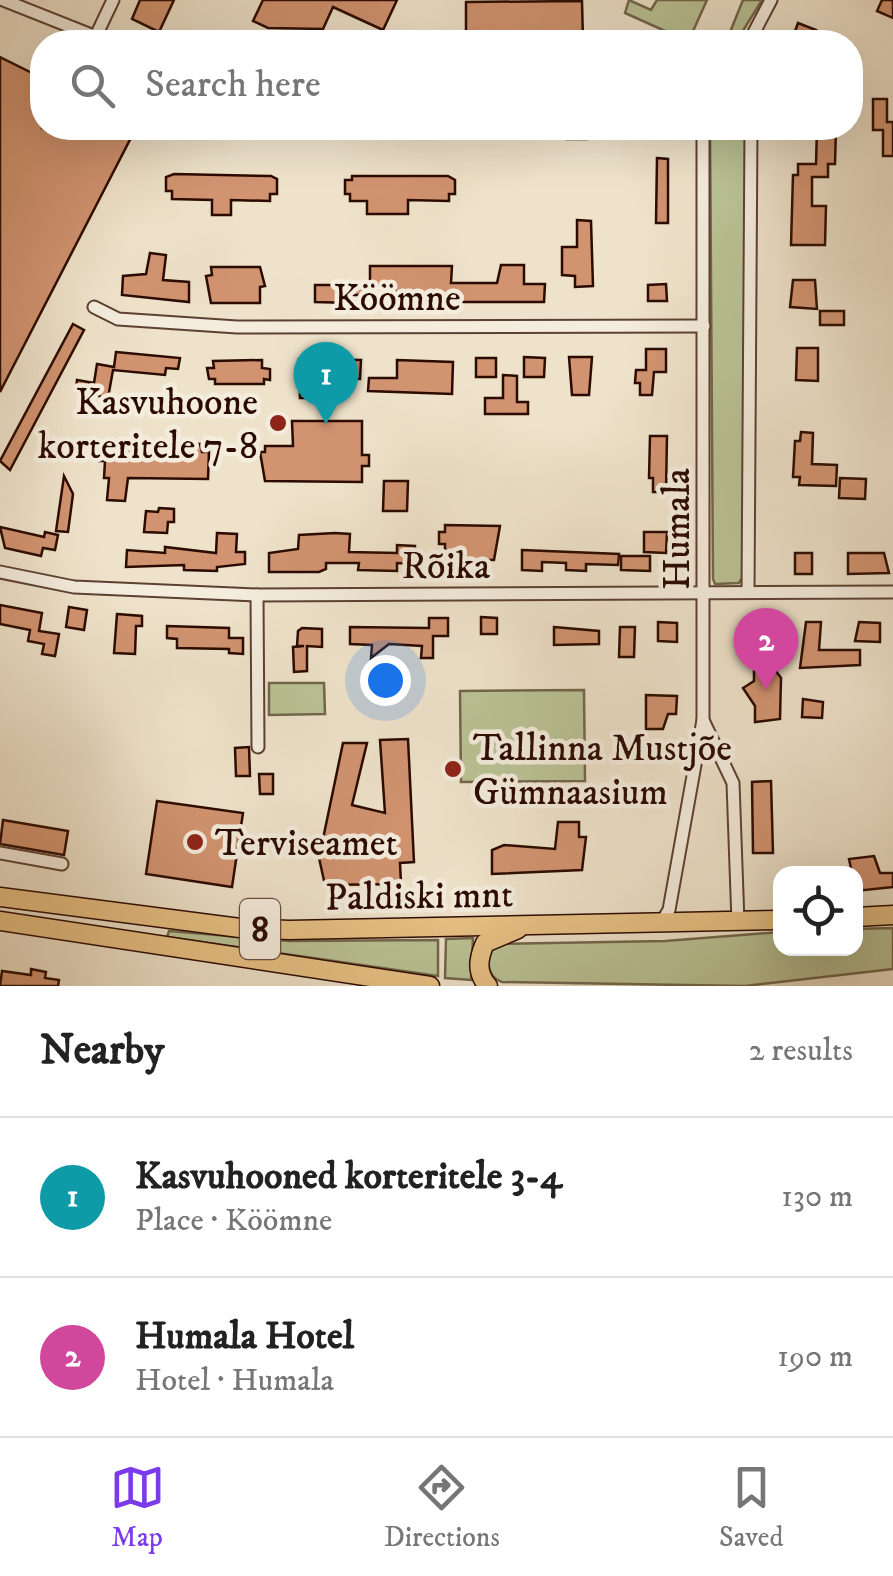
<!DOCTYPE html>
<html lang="en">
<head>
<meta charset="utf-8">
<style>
	body { margin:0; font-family:"IM FELL DW Pica",serif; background:#f2f2f2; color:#222 }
	.controls { position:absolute; right:30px; bottom:30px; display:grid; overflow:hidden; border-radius:20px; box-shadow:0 10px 40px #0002 }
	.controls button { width:90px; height:90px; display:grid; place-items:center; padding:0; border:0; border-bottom:2px solid #e0e0e0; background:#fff; color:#222; font:50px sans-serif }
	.you { position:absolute; left:385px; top:680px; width:35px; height:35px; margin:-25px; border:8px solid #fff; border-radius:50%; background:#1a73e8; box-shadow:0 0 0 15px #1a73e833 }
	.badge { display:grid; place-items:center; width:65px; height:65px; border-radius:50%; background:#7c3aed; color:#fff; font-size:32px; font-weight:700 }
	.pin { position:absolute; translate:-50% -82px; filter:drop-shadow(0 2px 5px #0008) }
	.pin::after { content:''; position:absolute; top:52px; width:35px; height:30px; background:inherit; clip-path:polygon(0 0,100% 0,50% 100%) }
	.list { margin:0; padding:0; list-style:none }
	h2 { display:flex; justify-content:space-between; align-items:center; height:130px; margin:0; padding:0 40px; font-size:42px }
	h2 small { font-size:32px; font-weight:400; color:#767676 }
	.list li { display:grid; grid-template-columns:65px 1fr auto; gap:30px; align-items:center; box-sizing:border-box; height:160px; padding:0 40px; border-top:2px solid #e0e0e0 }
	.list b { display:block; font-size:38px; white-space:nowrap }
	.list p { margin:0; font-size:32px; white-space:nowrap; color:#767676 }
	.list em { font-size:32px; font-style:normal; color:#767676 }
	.icon { flex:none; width:55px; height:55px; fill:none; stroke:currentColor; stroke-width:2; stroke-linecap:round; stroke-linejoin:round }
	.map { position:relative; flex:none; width:893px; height:986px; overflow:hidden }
	.search { position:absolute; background:#fff; box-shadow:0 10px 40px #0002; left:30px; right:30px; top:30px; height:110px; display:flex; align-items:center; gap:25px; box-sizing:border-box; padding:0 35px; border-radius:40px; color:#767676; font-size:38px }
	.sheet { height:450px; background:#fff }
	nav { display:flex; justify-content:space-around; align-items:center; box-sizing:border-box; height:140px; border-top:2px solid #e0e0e0; background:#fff; font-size:28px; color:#767676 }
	nav a { display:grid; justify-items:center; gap:5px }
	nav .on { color:#7c3aed }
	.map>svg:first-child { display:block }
	.green { fill:#bac396; stroke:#72664b; stroke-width:2.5 }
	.building { fill:#d19370; stroke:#2b0a00; stroke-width:2.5 }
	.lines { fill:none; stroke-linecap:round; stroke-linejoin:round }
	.minor-casing { stroke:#5c4032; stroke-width:15 }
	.primary-casing { stroke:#2b0a00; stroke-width:21 }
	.minor { stroke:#f4ecdd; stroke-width:11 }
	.primary { stroke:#e7c185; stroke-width:18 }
	.poi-dot { fill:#8f2418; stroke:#f4ecdd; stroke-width:4 }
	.labels { text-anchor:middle; stroke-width:9; stroke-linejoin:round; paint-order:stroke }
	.shield { fill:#f4ecdd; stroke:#674e42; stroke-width:2.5 }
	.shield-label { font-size:35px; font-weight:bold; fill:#2b0a00 }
	.street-label { font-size:38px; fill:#2b0a00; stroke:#f4ecdd }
	.poi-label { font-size:38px; fill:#2b0a00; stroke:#f4ecdd; text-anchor:start }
</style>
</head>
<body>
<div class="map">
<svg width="893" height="986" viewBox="0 0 893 986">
	<rect width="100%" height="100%" fill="#eee2ca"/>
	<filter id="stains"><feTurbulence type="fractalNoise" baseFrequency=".002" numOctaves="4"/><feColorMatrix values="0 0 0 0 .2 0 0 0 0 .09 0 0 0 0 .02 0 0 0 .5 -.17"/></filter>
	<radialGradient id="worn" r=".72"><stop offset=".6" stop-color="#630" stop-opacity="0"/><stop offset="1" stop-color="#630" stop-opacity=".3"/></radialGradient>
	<g class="green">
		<polygon points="629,0 651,10 657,0 707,0 689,40 685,40 625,13"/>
		<polygon points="743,0 762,0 736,42 726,42"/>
		<polygon points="710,128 746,128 744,575 739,583 715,584 713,579"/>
		<polygon points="269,683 324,683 325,714 269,715"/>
		<polygon points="584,690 585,781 461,782 460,691"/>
		<path d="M893 928V969L745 986 502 982C488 977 487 963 490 950L498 944 665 941 780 932V948H856V929Z"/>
		<polygon points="169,931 289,941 438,940 438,976 167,937"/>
		<polygon points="473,938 471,980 445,978 446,939"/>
	</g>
	<g class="building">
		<polygon points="140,0 174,0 159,32 132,19"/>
		<polygon points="263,0 397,0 383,30 333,7 323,29 268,28 253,21"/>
		<polygon points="882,0 893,0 893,18 877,11"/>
		<polygon points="582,1 583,40 466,42 466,2"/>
		<polygon points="798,23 816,30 812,41 794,34"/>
		<polygon points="0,57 42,78 42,128 136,128 0,392"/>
		<polygon points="873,99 887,99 887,122 893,122 893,156 883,156 883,130 873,130"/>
		<polygon points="206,128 242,128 242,138 206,137"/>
		<rect x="567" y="128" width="20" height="11"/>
		<polygon points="817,128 836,128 835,164 828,164 828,177 812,177 812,206 826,206 825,245 791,245 793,175 798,175 798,164 816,164"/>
		<polygon points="657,158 668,159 668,223 656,223"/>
		<polygon points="174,174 271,176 277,179 277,194 270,194 270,201 231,200 231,215 212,215 212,200 172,199 172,191 166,191 166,177"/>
		<polygon points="352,176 448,176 455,180 455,194 449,194 449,201 408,200 408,214 367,214 367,201 350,201 350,194 345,194 345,180 352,180"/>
		<polygon points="577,220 591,221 593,286 575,287 575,276 562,275 562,247 577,247"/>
		<polygon points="150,253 166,255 163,280 189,282 189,302 122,295 123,276 146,274"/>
		<polygon points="501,265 524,265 524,284 545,284 544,302 401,302 396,298 395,285 370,285 370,266 452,266 451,283 497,283"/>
		<polygon points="211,267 260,267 265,286 260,287 260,303 211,303 206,276 212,275"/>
		<polygon points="793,280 815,280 817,309 790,307"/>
		<polygon points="666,284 667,301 648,301 648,285"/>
		<polygon points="315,285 364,285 364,295 351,295 351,303 315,302"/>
		<rect x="820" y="311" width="24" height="14"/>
		<polygon points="73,324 84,330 10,470 0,461"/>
		<polygon points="797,348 818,348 818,381 796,380"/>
		<polygon points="646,349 666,349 666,372 654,372 652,395 640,395 640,383 635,383 636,370 646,370"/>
		<polygon points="116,352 180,358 178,369 166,368 165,375 113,370 108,398 76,391 77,380 94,383 97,364 114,367"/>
		<polygon points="524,357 545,358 544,377 524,377"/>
		<polygon points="569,357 592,357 589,395 572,395"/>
		<rect x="476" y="358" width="20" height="19"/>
		<polygon points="299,359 361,360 360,379 316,378 316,398 300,398"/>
		<polygon points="262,360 262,368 270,369 270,380 264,379 264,384 215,384 215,379 209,379 207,368 214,368 213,361"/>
		<polygon points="397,360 453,362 452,394 368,391 369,378 397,378"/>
		<polygon points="503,375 517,376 517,402 528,402 528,414 485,414 485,398 503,398"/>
		<polygon points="292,421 362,421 362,455 369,455 369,466 362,466 362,482 265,481 260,452 265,452 265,446 293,446"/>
		<polygon points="801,432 813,433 812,464 837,465 836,486 799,485 800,477 793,477 795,441 800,441"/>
		<polygon points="650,436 667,436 666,492 653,492 653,478 649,478"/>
		<polygon points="106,442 200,444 202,452 209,452 208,479 128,478 125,501 107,500 109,478 104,478 105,461 99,461 100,449 106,449"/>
		<polygon points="64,476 73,494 68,532 56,531"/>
		<polygon points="840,478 866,479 865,499 839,498"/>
		<polygon points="384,481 408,481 407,511 383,511"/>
		<polygon points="159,508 174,509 174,522 168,522 167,533 144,532 146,511 158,512"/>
		<polygon points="445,525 500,526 494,560 445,559 445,544 439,544 439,532 445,532"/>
		<polygon points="0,527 44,537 45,532 58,535 55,550 43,548 41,556 5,548"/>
		<polygon points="644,532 667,532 666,553 644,552"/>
		<polygon points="217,533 237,534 236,552 245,552 245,564 217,567 217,571 184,570 184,565 126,567 127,550 165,553 165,547 216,553"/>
		<polygon points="335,533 350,534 349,552 397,553 397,545 415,546 415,564 397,563 397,571 358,570 359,563 326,563 326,569 319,572 269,572 269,553 298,549 299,535"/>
		<polygon points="522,550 619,554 618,565 586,564 586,571 566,570 566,563 542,562 542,571 522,570"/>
		<rect x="795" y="553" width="17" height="21"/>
		<polygon points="848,553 884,553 889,573 848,574"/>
		<polygon points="621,556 650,556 650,571 621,570"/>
		<polygon points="0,605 42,613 39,631 59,634 55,656 42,654 44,644 28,641 30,630 0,624"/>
		<polygon points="69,607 87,610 84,630 66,627"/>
		<polygon points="117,614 142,616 142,626 136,626 135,654 114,653"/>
		<polygon points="481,617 497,618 497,634 481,634"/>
		<polygon points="429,618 448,618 448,636 433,636 433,658 421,658 422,646 389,644 371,658 372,645 350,644 350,627 429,628"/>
		<polygon points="658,622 677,623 677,642 658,641"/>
		<polygon points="806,622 821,622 819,650 860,650 860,665 800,668"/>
		<polygon points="859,622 880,623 880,642 855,641"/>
		<polygon points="755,623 783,624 783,641 755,640"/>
		<polygon points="167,626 229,628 229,638 243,638 243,654 229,653 229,649 177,648 177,639 167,638"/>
		<polygon points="554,627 599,631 599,644 554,645"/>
		<polygon points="620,627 635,627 634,657 619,657"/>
		<polygon points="302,628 322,629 322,647 307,646 307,671 294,672 293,647 304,646 297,646 298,631"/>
		<polygon points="754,661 769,662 781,678 780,719 755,722 755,706 743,688 754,681"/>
		<polygon points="646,695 677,696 676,714 668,714 663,729 646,729"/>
		<polygon points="803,699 823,702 822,718 802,717"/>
		<polygon points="408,739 414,862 400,863 401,884 325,885 319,858 343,743 367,743 352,805 385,813 380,740"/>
		<polygon points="249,747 250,776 236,776 235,748"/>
		<polygon points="259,774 273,774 273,794 260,794"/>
		<polygon points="771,781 773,853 753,853 752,782"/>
		<polygon points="157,801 243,813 232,887 146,874"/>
		<polygon points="3,820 68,831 64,855 0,844"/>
		<polygon points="558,822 579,822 579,837 586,837 582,870 492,874 492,850 504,845 555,849"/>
		<polygon points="874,856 880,873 893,873 893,887 856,891 849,859"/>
		<polygon points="31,969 46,972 45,978 59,980 58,986 0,986 2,971 31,975"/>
	</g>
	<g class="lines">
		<g class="minor-casing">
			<g id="minor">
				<polyline points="3,0 109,42"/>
				<polyline points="95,38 113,0"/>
				<polyline points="749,42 771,0"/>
				<polyline points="94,307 118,319 237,327 704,326"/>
				<polyline points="0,572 74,587 257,595 893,592"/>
				<polyline points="748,592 751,128"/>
				<polyline points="257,595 258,747"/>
				<polyline points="703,720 733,783 738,922"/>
				<polyline points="0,853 62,864"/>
				<polyline points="661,923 669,910 703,720 703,128"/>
			</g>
		</g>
		<g class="primary-casing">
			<g id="primary">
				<polyline points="0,897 240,928 289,930 780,920"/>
				<polyline points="856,917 893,915"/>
				<polyline points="0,921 430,986"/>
				<path d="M488 986C476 973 478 959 485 943L518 929"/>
			</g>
		</g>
		<use href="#minor" class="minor"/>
		<use href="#primary" class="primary"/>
	</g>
	<g class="poi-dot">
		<circle cx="278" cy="423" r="10"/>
		<circle cx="453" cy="769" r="10"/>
		<circle cx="195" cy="842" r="10"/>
	</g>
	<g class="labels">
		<rect class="shield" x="240" y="899" width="40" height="60" rx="8"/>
		<g class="shield-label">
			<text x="260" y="941">8</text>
		</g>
		<g class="street-label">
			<text x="397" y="310">Köömne</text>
			<text transform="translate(676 529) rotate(-90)" y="13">Humala</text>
			<text x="446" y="578">Rõika</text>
			<text transform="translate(419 895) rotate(-1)" y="13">Paldiski mnt</text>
		</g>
		<g class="poi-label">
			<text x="258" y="414" text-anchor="end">Kasvuhoone<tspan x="258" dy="44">korteritele 7-8</tspan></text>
			<text x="473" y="760">Tallinna Mustjõe<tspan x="473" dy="44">Gümnaasium</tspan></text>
			<text x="215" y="855">Terviseamet</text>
		</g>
	</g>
	<rect width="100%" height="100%" filter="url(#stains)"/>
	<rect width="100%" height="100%" fill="url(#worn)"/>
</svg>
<div class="controls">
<button><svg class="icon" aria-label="locate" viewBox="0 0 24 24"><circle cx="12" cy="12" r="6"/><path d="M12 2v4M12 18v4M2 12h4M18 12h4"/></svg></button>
</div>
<div class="you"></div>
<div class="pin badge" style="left:326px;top:424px;background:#0f9aa8">1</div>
<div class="pin badge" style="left:766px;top:690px;background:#d1479c">2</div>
<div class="search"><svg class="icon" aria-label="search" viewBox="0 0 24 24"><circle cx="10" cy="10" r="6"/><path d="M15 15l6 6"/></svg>Search here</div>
</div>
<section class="sheet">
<h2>Nearby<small>2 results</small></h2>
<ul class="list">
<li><span class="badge" style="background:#0f9aa8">1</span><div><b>Kasvuhooned korteritele 3-4</b><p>Place · Köömne</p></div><em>130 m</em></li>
<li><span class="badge" style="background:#d1479c">2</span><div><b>Humala Hotel</b><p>Hotel · Humala</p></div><em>190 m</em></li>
</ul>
</section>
<nav>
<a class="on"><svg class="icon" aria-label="map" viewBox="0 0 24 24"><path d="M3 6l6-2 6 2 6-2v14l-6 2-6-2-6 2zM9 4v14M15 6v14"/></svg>Map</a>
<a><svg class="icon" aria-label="directions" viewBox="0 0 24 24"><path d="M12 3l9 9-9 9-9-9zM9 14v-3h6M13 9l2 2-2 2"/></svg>Directions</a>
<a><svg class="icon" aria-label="saved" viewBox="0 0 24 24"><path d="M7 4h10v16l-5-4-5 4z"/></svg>Saved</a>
</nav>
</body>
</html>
